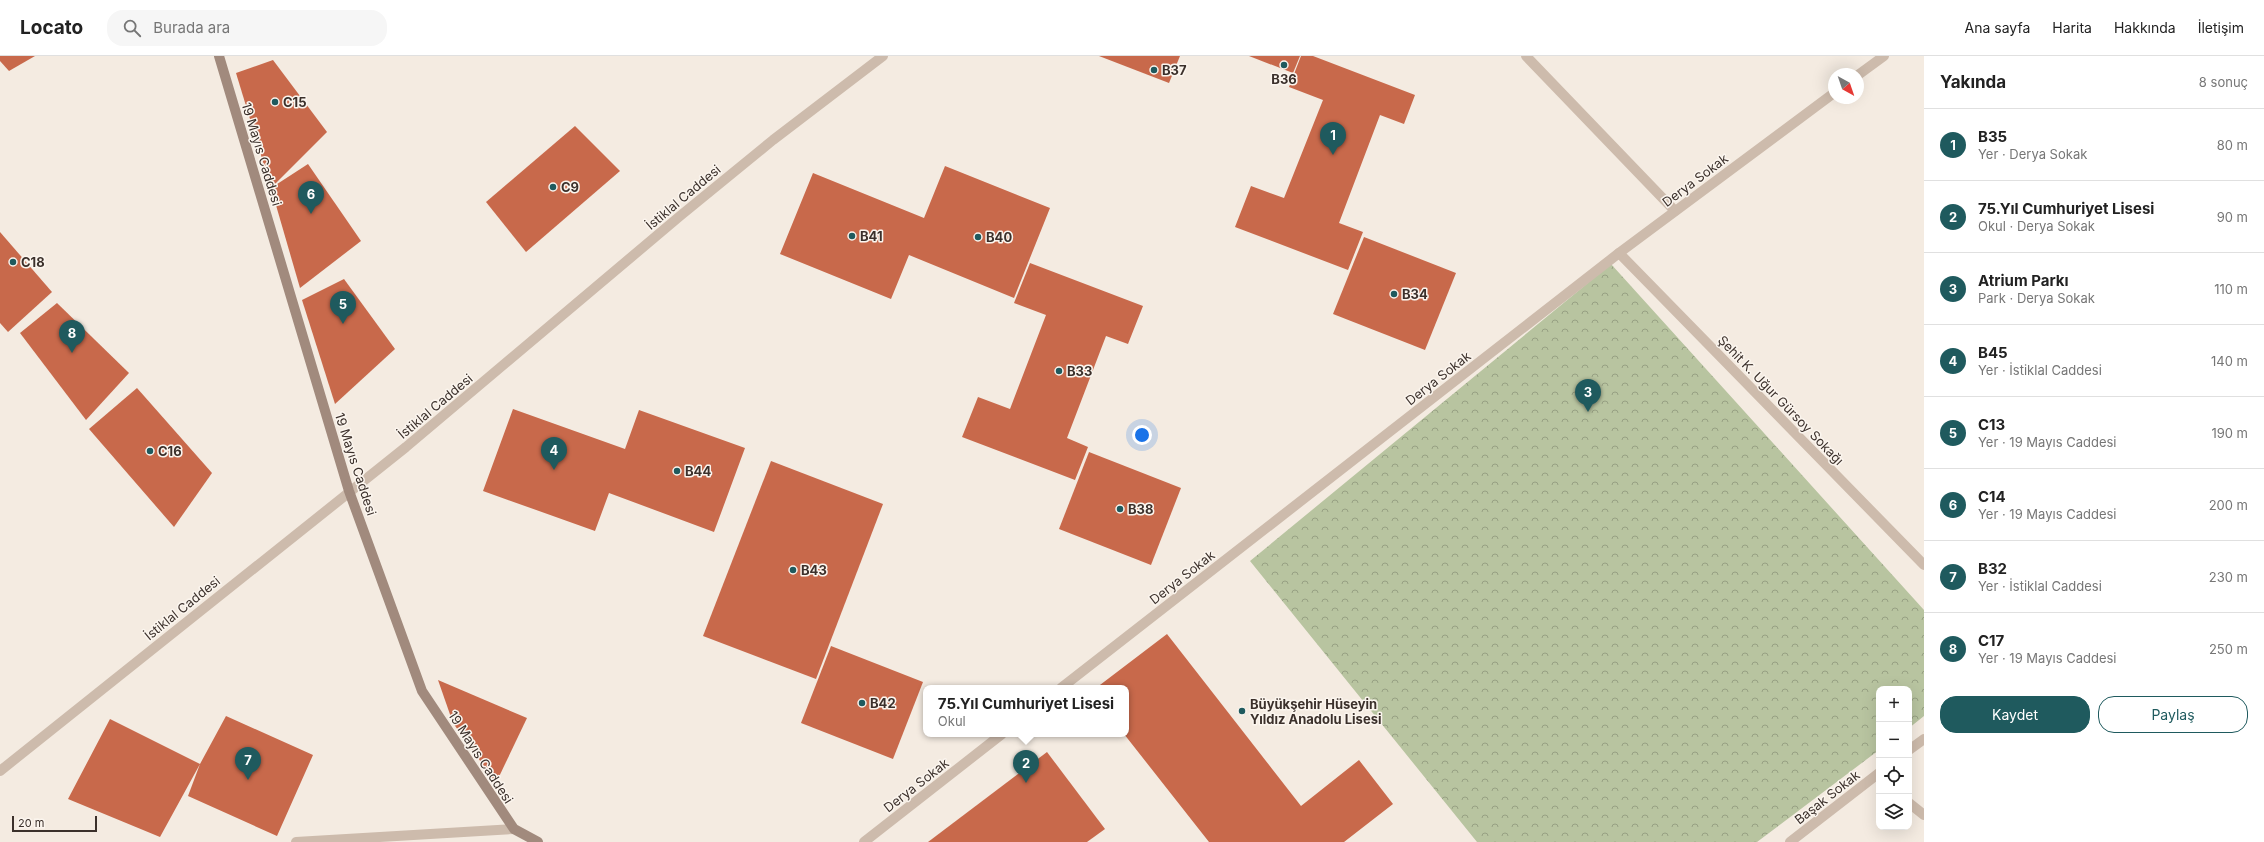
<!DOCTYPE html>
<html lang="tr">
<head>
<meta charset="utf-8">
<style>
	body { margin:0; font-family:Inter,sans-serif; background:#f6f6f6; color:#222 }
	.controls { position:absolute; right:12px; bottom:12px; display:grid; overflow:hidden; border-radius:8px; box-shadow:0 4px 16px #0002 }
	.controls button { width:36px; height:36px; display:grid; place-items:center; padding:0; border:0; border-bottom:1px solid #e0e0e0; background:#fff; color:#222; font:20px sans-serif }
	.compass { position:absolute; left:1828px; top:12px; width:36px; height:36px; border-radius:50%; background:#fff; box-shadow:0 4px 16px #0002; rotate:140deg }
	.scale { position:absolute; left:12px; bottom:10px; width:85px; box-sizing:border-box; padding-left:4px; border:2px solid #3b302b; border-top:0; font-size:11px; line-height:14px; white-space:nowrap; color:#3b302b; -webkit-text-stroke:3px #fbf5ee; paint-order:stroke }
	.you { position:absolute; left:1142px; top:379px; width:14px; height:14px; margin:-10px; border:3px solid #fff; border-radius:50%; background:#1a73e8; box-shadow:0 0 0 6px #1a73e833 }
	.badge { display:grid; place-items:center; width:26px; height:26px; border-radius:50%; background:#1f5a5e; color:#fff; font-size:13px; font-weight:700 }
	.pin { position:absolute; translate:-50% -33px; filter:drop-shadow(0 1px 2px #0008) }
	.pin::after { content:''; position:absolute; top:21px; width:14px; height:12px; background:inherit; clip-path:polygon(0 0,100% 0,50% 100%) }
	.popup { position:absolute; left:923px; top:629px; width:206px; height:52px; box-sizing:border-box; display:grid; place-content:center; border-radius:8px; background:#fff; filter:drop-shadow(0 1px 3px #0005); font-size:13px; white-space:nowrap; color:#767676 }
	.popup b { font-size:15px; color:#222 }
	.popup::after { content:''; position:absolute; left:50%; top:100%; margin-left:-8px; border:8px solid transparent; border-top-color:#fff }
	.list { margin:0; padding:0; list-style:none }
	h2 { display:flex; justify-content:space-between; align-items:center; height:52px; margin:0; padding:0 16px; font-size:17px }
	h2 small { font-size:13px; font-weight:400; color:#767676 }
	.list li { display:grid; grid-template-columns:26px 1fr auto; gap:12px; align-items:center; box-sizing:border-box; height:72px; padding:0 16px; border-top:1px solid #e0e0e0 }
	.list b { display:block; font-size:15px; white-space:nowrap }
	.list p { margin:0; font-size:13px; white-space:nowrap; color:#767676 }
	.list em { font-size:13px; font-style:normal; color:#767676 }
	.actions { display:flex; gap:8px; padding:12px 16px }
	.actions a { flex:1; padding:9px 0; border:1px solid #1f5a5e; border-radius:16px; text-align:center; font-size:14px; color:#1f5a5e }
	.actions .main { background:#1f5a5e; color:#fff }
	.icon { flex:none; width:22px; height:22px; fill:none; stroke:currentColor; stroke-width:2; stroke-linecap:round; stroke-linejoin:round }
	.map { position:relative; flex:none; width:1924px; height:786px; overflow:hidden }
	header { display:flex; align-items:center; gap:24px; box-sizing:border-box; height:56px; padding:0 20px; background:#fff; border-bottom:1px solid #e0e0e0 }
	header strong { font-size:19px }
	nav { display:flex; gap:22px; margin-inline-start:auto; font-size:14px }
	.search { width:280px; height:36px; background:#f6f6f6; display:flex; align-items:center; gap:10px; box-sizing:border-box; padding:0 14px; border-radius:16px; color:#767676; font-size:15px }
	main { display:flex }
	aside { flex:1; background:#fff }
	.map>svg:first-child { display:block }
	.park { fill:url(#park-crowns) }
	.building { fill:#c8694b }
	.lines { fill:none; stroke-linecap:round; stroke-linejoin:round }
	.lane { stroke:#cdbbac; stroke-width:10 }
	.street { stroke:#cdbbac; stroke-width:10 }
	.secondary { stroke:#a18a7d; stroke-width:10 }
	.poi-dot { fill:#1f5a5e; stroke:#fbf5ee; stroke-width:1.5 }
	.labels { text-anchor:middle; stroke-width:3; stroke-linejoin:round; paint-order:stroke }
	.poi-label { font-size:13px; font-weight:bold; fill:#3b302b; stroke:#fbf5ee; text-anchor:start }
	.street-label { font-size:13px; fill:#3b302b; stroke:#fbf5ee }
</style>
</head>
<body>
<header>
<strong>Locato</strong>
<div class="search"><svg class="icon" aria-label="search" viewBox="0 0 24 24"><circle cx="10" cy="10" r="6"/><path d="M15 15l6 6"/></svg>Burada ara</div>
<nav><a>Ana sayfa</a><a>Harita</a><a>Hakkında</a><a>İletişim</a></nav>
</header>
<main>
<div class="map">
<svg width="1924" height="786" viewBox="0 0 1924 786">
	<defs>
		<pattern id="park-crowns" width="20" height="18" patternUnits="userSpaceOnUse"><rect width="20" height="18" fill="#b8c4a0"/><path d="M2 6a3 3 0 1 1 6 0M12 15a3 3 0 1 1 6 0" fill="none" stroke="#97a083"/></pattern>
	</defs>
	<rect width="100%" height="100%" fill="#f4ebe1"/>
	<polygon class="park" points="1611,208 1924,554 1924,660 1909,672 1909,633 1879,633 1879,694 1757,786 1477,786 1250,505"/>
	<g class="building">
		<polygon points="0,0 35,0 9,15 0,5"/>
		<polygon points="1099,0 1180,0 1169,27"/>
		<polygon points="1249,0 1300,0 1293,17"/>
		<polygon points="1301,0 1313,0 1415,39 1404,68 1380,59 1339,167 1363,176 1348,214 1235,171 1251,130 1284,142 1323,44 1289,31"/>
		<polygon points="273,4 327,76 271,132 236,17"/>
		<polygon points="575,70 620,115 526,196 486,146"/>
		<polygon points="308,108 361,185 300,232 271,132"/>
		<polygon points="945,110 1050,152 1014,242 909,199 891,243 780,198 813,117 924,162"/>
		<polygon points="0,176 52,236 8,276 0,267"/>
		<polygon points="1364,181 1456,217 1425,294 1333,258"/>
		<polygon points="1030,207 1143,250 1128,288 1106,280 1067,382 1088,391 1075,424 962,381 978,341 1010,353 1046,259 1014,247"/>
		<polygon points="344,223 395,293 335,348 302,244"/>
		<polygon points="57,247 129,317 86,364 20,277"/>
		<polygon points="137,332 212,417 174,471 89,373"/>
		<polygon points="513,353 625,393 639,354 745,392 714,476 609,437 595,475 483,435"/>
		<polygon points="1089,396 1181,432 1151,509 1059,473"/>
		<polygon points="771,405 883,448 816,623 703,580"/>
		<polygon points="1167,578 1301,750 1359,704 1393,748 1344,786 1209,786 1124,678 1126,678 1126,632 1096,632"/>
		<polygon points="831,590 923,626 893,703 801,667"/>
		<polygon points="438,624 527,662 496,727 453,667"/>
		<polygon points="226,660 313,699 277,780 188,740 200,708 160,781 68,743 110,663 200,708"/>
		<polygon points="1047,696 1105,773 1087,786 928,786"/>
	</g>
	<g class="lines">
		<polyline class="lane" points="1526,0 1675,155"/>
		<g class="street">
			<polyline points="1858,19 1884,0"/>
			<polyline points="1619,197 1924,509"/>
			<polyline points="1061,632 1619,197 1834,37"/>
			<polyline points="1909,694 1924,683"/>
			<polyline points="0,715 406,391 680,160 773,84 883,0"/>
			<polyline points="1909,747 1924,759"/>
			<polyline points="296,786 514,773"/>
			<polyline points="864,786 1002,678"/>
			<polyline points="1790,786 1879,717"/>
		</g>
		<polyline class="secondary" points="219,0 349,435 422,635 514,773 538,786"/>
	</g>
	<g class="poi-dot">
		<circle cx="1284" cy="9" r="4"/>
		<circle cx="1154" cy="14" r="4"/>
		<circle cx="275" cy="46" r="4"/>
		<circle cx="553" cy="131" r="4"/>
		<circle cx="852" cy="180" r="4"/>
		<circle cx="978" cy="181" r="4"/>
		<circle cx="13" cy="206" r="4"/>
		<circle cx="1394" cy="238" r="4"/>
		<circle cx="1059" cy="315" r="4"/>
		<circle cx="150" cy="395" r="4"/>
		<circle cx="677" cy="415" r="4"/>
		<circle cx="1120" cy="453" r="4"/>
		<circle cx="793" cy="514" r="4"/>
		<circle cx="862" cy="647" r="4"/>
		<circle cx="1242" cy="655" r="4"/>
	</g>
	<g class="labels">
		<g class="poi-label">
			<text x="1162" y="19">B37</text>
			<text x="1284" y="28" text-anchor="middle">B36</text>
			<text x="283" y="51">C15</text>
			<text x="561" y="136">C9</text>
			<text x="860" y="185">B41</text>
			<text x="986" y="186">B40</text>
			<text x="21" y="211">C18</text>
			<text x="1402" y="243">B34</text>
			<text x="1067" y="320">B33</text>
			<text x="158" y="400">C16</text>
			<text x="685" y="420">B44</text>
			<text x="1128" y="458">B38</text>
			<text x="801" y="519">B43</text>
			<text x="870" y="652">B42</text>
			<text x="1250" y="653">Büyükşehir Hüseyin<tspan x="1250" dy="15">Yıldız Anadolu Lisesi</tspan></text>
		</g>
		<g class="street-label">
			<text transform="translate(262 98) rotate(73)" y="5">19 Mayıs Caddesi</text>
			<text transform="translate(1695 124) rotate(-37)" y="5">Derya Sokak</text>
			<text transform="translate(683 141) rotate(-40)" y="5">İstiklal Caddesi</text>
			<text transform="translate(1438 322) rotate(-38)" y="5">Derya Sokak</text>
			<text transform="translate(1781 344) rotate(46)" y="5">Şehit K. Uğur Gürsoy Sokağı</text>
			<text transform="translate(435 350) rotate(-40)" y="5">İstiklal Caddesi</text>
			<text transform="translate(356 408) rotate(72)" y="5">19 Mayıs Caddesi</text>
			<text transform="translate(1182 521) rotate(-38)" y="5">Derya Sokak</text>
			<text transform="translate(182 552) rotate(-39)" y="5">İstiklal Caddesi</text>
			<text transform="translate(481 701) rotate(57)" y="5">19 Mayıs Caddesi</text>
			<text transform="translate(916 729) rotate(-38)" y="5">Derya Sokak</text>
			<text transform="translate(1827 741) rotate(-38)" y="5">Başak Sokak</text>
		</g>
	</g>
</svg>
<div class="controls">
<button>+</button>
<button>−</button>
<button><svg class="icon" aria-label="locate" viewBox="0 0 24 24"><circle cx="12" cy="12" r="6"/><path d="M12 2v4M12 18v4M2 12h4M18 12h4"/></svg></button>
<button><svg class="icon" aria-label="layers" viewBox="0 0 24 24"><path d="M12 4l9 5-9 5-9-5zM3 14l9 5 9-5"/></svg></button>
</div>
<svg class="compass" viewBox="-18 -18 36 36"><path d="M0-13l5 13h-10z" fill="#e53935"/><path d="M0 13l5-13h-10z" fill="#767676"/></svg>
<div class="scale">20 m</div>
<div class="you"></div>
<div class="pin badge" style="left:1333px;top:99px">1</div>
<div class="pin badge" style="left:1026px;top:727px">2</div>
<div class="popup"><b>75.Yıl Cumhuriyet Lisesi</b>Okul</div>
<div class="pin badge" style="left:1588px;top:356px">3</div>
<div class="pin badge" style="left:554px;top:414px">4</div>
<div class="pin badge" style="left:343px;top:268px">5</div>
<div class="pin badge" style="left:311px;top:158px">6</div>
<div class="pin badge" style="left:248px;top:724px">7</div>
<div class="pin badge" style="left:72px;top:297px">8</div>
</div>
<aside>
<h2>Yakında<small>8 sonuç</small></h2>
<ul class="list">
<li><span class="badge">1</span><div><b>B35</b><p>Yer · Derya Sokak</p></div><em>80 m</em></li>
<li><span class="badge">2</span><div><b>75.Yıl Cumhuriyet Lisesi</b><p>Okul · Derya Sokak</p></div><em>90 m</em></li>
<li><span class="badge">3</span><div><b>Atrium Parkı</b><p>Park · Derya Sokak</p></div><em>110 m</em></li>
<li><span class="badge">4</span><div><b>B45</b><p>Yer · İstiklal Caddesi</p></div><em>140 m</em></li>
<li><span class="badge">5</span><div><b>C13</b><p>Yer · 19 Mayıs Caddesi</p></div><em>190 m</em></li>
<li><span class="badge">6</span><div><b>C14</b><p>Yer · 19 Mayıs Caddesi</p></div><em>200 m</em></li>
<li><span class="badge">7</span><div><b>B32</b><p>Yer · İstiklal Caddesi</p></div><em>230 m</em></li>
<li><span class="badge">8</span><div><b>C17</b><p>Yer · 19 Mayıs Caddesi</p></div><em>250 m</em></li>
</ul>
<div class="actions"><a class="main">Kaydet</a><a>Paylaş</a></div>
</aside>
</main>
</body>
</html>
